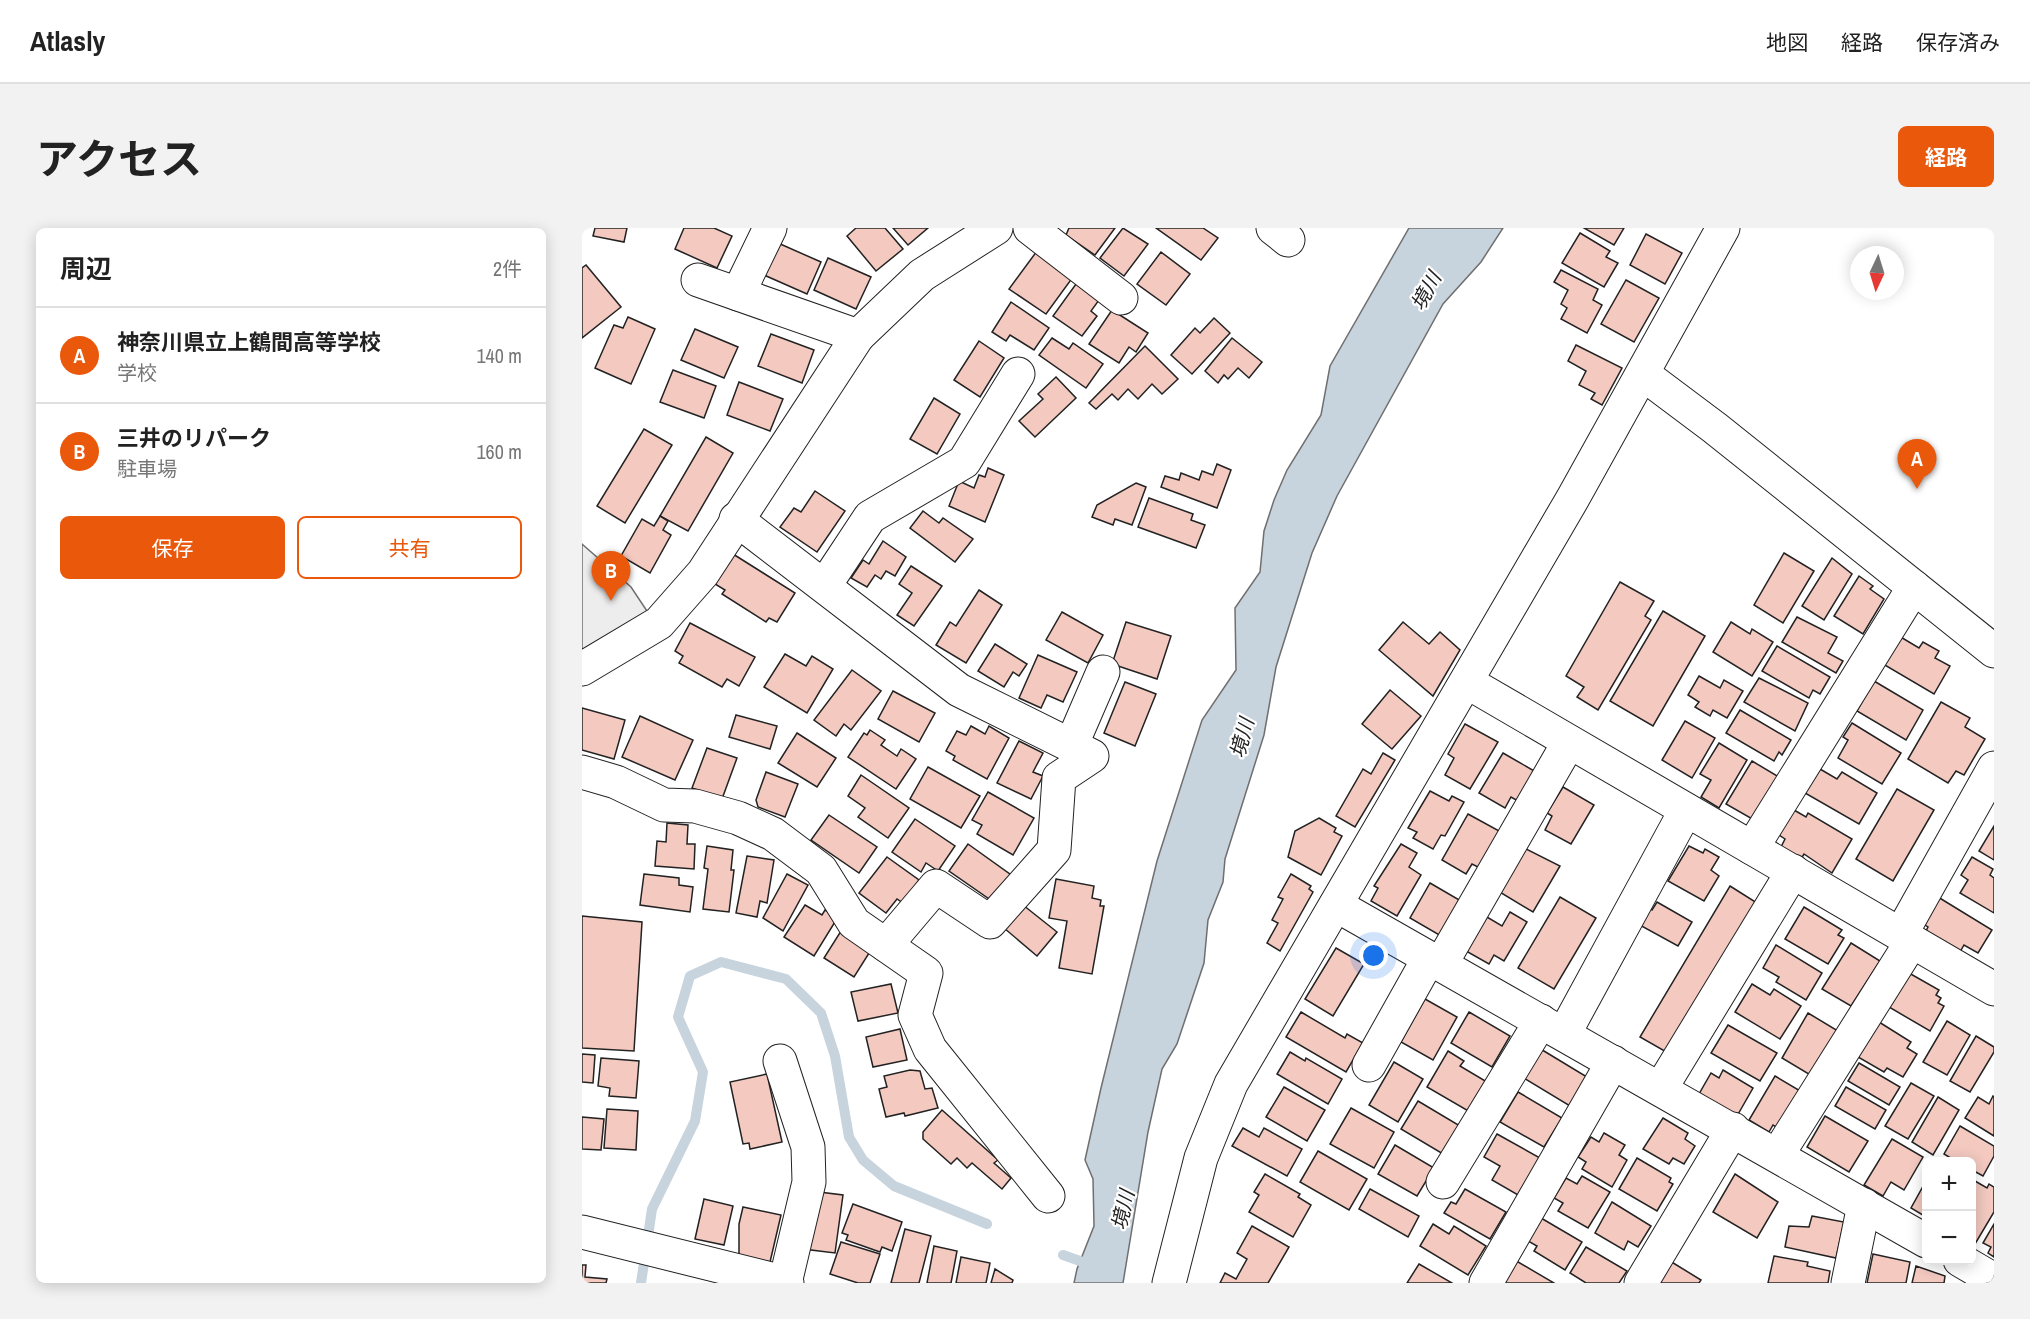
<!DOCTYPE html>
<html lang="ja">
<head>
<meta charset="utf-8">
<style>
	body { margin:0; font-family:"Archivo Narrow","Noto Sans JP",sans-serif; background:#f2f2f2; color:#222 }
	.controls { position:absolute; right:18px; bottom:18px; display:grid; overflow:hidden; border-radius:9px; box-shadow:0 3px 15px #0003 }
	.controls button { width:54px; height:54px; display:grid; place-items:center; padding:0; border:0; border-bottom:2px solid #e0e0e0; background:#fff; color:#222; font:30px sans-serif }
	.compass { position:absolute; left:1268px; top:18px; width:54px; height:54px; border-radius:50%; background:#fff; box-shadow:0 3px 15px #0003; rotate:184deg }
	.you { position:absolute; left:792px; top:728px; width:21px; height:21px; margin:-15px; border:4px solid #fff; border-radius:50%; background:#1a73e8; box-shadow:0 0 0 9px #1a73e833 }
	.badge { display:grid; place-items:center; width:39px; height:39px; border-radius:50%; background:#ea580c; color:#fff; font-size:20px; font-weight:700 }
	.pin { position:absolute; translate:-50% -50px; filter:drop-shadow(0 2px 3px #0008) }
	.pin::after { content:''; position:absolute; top:32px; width:21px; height:18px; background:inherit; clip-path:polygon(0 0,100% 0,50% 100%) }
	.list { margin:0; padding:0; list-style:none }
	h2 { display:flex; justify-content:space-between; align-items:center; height:78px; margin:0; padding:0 24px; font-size:26px }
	h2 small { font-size:20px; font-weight:400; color:#767676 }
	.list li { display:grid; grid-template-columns:39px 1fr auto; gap:18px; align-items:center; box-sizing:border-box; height:96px; padding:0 24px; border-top:2px solid #e0e0e0 }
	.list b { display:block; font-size:22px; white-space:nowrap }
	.list p { margin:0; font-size:20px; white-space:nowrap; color:#767676 }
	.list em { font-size:20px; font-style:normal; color:#767676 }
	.actions { display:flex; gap:12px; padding:18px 24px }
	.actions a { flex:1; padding:14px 0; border:2px solid #ea580c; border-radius:9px; text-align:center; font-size:21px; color:#ea580c }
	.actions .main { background:#ea580c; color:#fff }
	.map { position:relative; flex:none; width:1412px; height:1055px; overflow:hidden; border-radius:9px }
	header { display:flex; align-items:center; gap:36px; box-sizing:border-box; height:84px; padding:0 30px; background:#fff; border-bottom:2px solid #e0e0e0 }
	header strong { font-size:28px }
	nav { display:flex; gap:33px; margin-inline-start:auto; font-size:21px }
	.intro { display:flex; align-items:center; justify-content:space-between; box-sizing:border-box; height:144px; padding:0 36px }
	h1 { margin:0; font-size:42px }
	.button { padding:15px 27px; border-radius:9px; background:#ea580c; color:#fff; font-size:21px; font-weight:700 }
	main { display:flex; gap:36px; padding:0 36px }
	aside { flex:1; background:#fff; border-radius:9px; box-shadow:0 3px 15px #0003 }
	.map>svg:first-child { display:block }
	.parking { fill:#ededed; stroke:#6f6f6f; stroke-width:1.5 }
	.water { fill:#c7d3dd; stroke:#6f6f6f; stroke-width:1.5 }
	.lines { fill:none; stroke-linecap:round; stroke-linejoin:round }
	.stream { stroke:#c7d3dd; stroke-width:10 }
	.building { fill:#f3c9c0; stroke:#222; stroke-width:1.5 }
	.minor-casing { stroke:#222; stroke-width:35 }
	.minor { stroke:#fff; stroke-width:33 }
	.labels { text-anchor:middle; stroke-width:4.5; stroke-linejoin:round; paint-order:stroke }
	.water-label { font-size:20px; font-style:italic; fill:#222; stroke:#fff }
</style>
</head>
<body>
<header>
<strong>Atlasly</strong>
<nav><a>地図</a><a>経路</a><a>保存済み</a></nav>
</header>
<div class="intro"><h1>アクセス</h1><a class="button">経路</a></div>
<main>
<aside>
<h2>周辺<small>2件</small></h2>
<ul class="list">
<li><span class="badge">A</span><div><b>神奈川県立上鶴間高等学校</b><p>学校</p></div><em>140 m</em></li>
<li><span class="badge">B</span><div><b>三井のリパーク</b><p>駐車場</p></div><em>160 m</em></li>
</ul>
<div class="actions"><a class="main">保存</a><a>共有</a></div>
</aside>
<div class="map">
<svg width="1412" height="1055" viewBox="0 0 1412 1055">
	<rect width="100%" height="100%" fill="#fff"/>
	<polygon class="parking" points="0,316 49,359 67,386 0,423"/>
	<polygon class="water" points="827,0 921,0 899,34 861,76 755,268 730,325 694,439 682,507 643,631 641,654 626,692 622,735 595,816 580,841 566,904 541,1055 492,1055 495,1041 512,998 511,951 503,932 519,860 575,633 620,492 654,442 653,380 678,344 682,303 692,272 705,242 739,187 748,138"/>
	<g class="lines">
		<g class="stream">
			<polyline points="481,1027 498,1033"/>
			<polyline points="59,1055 70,981 113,893 121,844 96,789 108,748 139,734 204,751 239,785 253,828 267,909 281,932 312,958 405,996"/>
		</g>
	</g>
	<g class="building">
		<polygon points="13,0 45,0 42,14 11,8"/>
		<polygon points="102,0 132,0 150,8 135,40 93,21"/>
		<polygon points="274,0 303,0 321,21 294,43 265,8"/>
		<polygon points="311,0 346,0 326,17"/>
		<polygon points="533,0 513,27 484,7 487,0"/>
		<polygon points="541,0 566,16 542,48 518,30"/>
		<polygon points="574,0 621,0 636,10 619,32"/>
		<polygon points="1002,0 1042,0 1032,17"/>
		<polygon points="998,5 1028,23 1024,29 1036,35 1022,59 980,35"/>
		<polygon points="1064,6 1100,25 1083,56 1048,37"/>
		<polygon points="196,15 239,34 225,66 182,47"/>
		<polygon points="455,23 491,49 464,86 427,61"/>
		<polygon points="579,24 608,46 584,77 555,56"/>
		<polygon points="246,30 289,49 274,81 232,62"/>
		<polygon points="4,37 39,79 0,110 0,40"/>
		<polygon points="979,42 1016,61 1011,72 1020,77 1005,105 979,91 985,80 979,76 986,62 972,54"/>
		<polygon points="1044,52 1077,70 1052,114 1019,96"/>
		<polygon points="494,56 517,72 509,83 515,88 500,108 471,88"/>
		<polygon points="429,74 467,100 452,122 428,107 424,113 410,104"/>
		<polygon points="530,82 566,105 554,124 547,119 537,135 507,116"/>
		<polygon points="46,89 73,101 49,156 13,140 32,97 41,100"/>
		<polygon points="632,90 648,105 610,146 589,127 613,100 618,105"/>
		<polygon points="113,101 156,119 142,150 99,132"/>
		<polygon points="189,106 232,122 220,155 176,138"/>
		<polygon points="470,110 487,121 491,115 521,136 504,160 457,127"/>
		<polygon points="650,110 680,134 667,150 656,140 646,151 642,147 636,155 623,143"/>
		<polygon points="397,113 422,130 398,169 372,152"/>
		<polygon points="994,117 1040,140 1020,177 1009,171 1013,165 997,157 1004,143 986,133"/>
		<polygon points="563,118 596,151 580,166 570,156 556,171 546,161 536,172 530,166 514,181 507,175"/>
		<polygon points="91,142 134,158 122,190 78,174"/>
		<polygon points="474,149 494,170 453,209 437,193 461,171 456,166"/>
		<polygon points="157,154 201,171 188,203 145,187"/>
		<polygon points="352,170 378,186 355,226 328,211"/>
		<polygon points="62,201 90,217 43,295 15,278"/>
		<polygon points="124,209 151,225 106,303 78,288"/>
		<polygon points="635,236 649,242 635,280 579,259 583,248 597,252 599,245 617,252 620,243 631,247"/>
		<polygon points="406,240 422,247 403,294 367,278 377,253 392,260 397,247 403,249"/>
		<polygon points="554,255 564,259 550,297 533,291 531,297 510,289 515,277"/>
		<polygon points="233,263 263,283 235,324 198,299 212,280 219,284"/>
		<polygon points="567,270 611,286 609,292 623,297 614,320 556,299"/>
		<polygon points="341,283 357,295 361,290 391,311 373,334 328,300"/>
		<polygon points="78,288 86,293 81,302 89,307 68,345 39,328 60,291 72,298"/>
		<polygon points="301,313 324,329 313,348 304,343 299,351 293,347 285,359 269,350 281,332 287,336"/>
		<polygon points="1202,325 1232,343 1201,395 1172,377"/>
		<polygon points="151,326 213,365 195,394 187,390 184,394 140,366 143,362 133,356"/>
		<polygon points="1250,330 1270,346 1242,392 1220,378"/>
		<polygon points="329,338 360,358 332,398 315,387 330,365 317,356"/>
		<polygon points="1277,348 1291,358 1288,361 1302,371 1281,406 1252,388"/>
		<polygon points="1038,354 1072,373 1063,388 1069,392 1016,482 995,469 1002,459 984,448"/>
		<polygon points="397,362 420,377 384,435 354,417 368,394 374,398"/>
		<polygon points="1081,383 1123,408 1071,498 1028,473"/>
		<polygon points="480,384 521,407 506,435 464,412"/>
		<polygon points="1215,389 1255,409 1246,425 1261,433 1254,445 1200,414"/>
		<polygon points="544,394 589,408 575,451 530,436"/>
		<polygon points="821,394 847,416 858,404 878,422 851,468 797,422"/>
		<polygon points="1149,394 1168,406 1170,401 1191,414 1170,448 1131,424"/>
		<polygon points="108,395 173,429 157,458 145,451 140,459 97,435 101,428 93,423"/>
		<polygon points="1317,408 1337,420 1341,414 1357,423 1353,430 1368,438 1352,466 1301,436"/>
		<polygon points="413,416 445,436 437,448 431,444 422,459 396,443"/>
		<polygon points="1195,418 1248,449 1238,466 1231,462 1227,470 1180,443"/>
		<polygon points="203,426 224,438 230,428 251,441 225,485 182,459"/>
		<polygon points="456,427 495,444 481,474 465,467 459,480 437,470"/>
		<polygon points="270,442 299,463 269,502 262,496 254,508 232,492"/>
		<polygon points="1117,448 1138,460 1142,452 1161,463 1145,490 1131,482 1128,488 1113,479 1117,474 1106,467"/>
		<polygon points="1177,450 1226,475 1213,503 1162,474"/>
		<polygon points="1292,453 1341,482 1324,512 1275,483"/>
		<polygon points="543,454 574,466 553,518 522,505"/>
		<polygon points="808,462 839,488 810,521 780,496"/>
		<polygon points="311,463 353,485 337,514 296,491"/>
		<polygon points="1359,474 1388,490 1383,499 1403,511 1382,547 1374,543 1366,555 1326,531"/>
		<polygon points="0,480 43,492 32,531 0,522"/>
		<polygon points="1158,482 1209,512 1200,527 1197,524 1192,533 1144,505"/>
		<polygon points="154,487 195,498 188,521 147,509"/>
		<polygon points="58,488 111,512 93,552 40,529"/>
		<polygon points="1103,493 1133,510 1110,550 1080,532"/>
		<polygon points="1270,495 1319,525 1300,556 1256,530 1266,512 1261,509"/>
		<polygon points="883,496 916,514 888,561 863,547 872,530 866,526"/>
		<polygon points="389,498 403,506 407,498 427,510 405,551 371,532 373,528 364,523 375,503 384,507"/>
		<polygon points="288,502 303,512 299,517 315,528 319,521 334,531 314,561 266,529 282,505 285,507"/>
		<polygon points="215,505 254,530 235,559 196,535"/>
		<polygon points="437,513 461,525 451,544 461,548 449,571 415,555"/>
		<polygon points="1137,515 1165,532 1137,580 1119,569 1129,552 1118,546"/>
		<polygon points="125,520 155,530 140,571 110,560"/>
		<polygon points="801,525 813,532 773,599 754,588 781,541 789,546"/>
		<polygon points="921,525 954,544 936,573 929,569 923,580 897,565"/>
		<polygon points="1170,533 1197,549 1172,592 1144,576"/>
		<polygon points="346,539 398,568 379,600 328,571"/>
		<polygon points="1238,541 1255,551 1260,544 1295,565 1277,596 1223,565"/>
		<polygon points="184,544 216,556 203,589 176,579 174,572"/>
		<polygon points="279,547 327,580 306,610 276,589 283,580 266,568"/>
		<polygon points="981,559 1012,577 989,616 963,602 970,588 965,585"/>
		<polygon points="1315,561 1352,582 1311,653 1274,631"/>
		<polygon points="848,563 867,573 870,568 882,574 863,608 859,607 851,621 831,610 835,604 826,600"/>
		<polygon points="406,564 452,590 431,627 395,606 400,597 390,592"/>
		<polygon points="1212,582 1224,589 1226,585 1270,611 1250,645 1222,626 1219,631 1199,619 1203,611 1197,607"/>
		<polygon points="886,586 919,604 898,640 890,636 884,646 860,632"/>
		<polygon points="247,587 295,619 277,645 229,612"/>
		<polygon points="737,590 754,600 752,604 760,608 739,647 706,629 713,603"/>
		<polygon points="333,591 373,618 356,643 344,635 339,644 310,624"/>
		<polygon points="85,595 106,597 105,616 113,616 112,641 73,638 75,613 84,614"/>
		<polygon points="1412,598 1412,632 1397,623"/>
		<polygon points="386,616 432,649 413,675 367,643"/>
		<polygon points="819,616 835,625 827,639 839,647 815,688 789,673 796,660 792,658"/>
		<polygon points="125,618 151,622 149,642 152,642 147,684 121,681 126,641 122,640"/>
		<polygon points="1107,618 1121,625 1123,621 1137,629 1129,642 1137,648 1122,673 1086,653"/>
		<polygon points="942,620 978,638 951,684 916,663"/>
		<polygon points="165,628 192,632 185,675 178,673 175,689 154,685"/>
		<polygon points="305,629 337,652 321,675 315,671 304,685 277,665"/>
		<polygon points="1390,629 1411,641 1408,647 1412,650 1412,685 1378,665 1386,652 1379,647"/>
		<polygon points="62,646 97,650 97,657 111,659 108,684 58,677"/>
		<polygon points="205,646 226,657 201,703 181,690"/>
		<polygon points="709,646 729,658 727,661 731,664 698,723 685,715 696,695 690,692 701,671 696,669"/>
		<polygon points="474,651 512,658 510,670 519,672 518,678 522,678 510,746 477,740 485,693 467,690"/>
		<polygon points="848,655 879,673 859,708 828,690"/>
		<polygon points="1148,658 1175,675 1086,825 1058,809"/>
		<polygon points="978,669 1014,690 972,761 936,740"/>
		<polygon points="1356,669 1410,702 1396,725 1382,717 1378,724 1344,703 1346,699 1340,695"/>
		<polygon points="1075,674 1110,694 1096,718 1054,695 1064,678 1070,682"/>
		<polygon points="223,677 240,687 243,682 256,689 232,728 202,709"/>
		<polygon points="441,677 475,704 455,728 422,700"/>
		<polygon points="1222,679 1260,702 1256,707 1262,710 1246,736 1203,711"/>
		<polygon points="928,684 945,694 922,733 912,727 907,736 884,723 905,689 920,698"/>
		<polygon points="0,688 60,694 52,823 0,820"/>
		<polygon points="259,703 289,722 272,749 242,730"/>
		<polygon points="1269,715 1298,733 1269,778 1240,761"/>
		<polygon points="1194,717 1240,745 1224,772 1194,754 1197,749 1181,740"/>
		<polygon points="754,720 782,736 751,788 723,771"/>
		<polygon points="1327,745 1357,762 1354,767 1359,770 1356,775 1362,778 1348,803 1307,779"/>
		<polygon points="309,756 316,785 276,793 269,764"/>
		<polygon points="1170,756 1188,767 1192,761 1219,778 1198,811 1153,784"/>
		<polygon points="843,771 875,789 851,832 819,814"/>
		<polygon points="719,784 763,810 765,806 781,815 764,844 704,809"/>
		<polygon points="887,784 928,808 910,839 869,815"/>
		<polygon points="1226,785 1256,803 1230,848 1200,830"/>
		<polygon points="1365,793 1388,807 1365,847 1341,834"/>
		<polygon points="1297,794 1329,814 1325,820 1335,826 1321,849 1305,840 1302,844 1276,829"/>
		<polygon points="1146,797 1195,825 1178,853 1129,825"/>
		<polygon points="318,801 325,832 291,839 284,809"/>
		<polygon points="1394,808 1412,819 1412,824 1388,864 1368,853"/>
		<polygon points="957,820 1005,849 988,878 940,849"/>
		<polygon points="866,823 882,833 878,838 905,854 888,884 845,859"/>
		<polygon points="708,824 723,833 724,830 760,851 746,876 695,846"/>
		<polygon points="0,826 13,827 11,855 0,854"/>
		<polygon points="19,830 57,833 54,870 27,868 28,860 16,858"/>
		<polygon points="812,834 841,851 816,894 787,877"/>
		<polygon points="1277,835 1318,859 1307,877 1266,853"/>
		<polygon points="328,842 338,843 343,861 350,860 356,880 323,888 322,885 304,889 297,861 305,859 302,848"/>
		<polygon points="1141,842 1171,860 1155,888 1117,866 1129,845 1137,850"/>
		<polygon points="185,846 200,914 168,921 167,915 161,916 148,854"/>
		<polygon points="1193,848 1220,864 1198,901 1191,897 1187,904 1167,892"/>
		<polygon points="1329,855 1352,868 1326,911 1303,898"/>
		<polygon points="702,859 743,882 725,913 684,889"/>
		<polygon points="1264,859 1304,882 1293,901 1253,878"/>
		<polygon points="936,864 980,890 962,919 918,894"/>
		<polygon points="1411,868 1412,869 1412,908 1383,890 1396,869 1407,876"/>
		<polygon points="1356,869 1377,882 1351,927 1330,914"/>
		<polygon points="836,873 878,898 861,926 819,901"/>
		<polygon points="769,880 812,904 792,940 748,916"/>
		<polygon points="25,881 56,883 54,922 22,920"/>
		<polygon points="360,882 416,932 412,935 429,950 420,961 390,935 385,940 375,930 369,936 341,911 341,904"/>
		<polygon points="1243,888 1286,913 1267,944 1225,919"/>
		<polygon points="0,889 22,891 19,922 0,921"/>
		<polygon points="1081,890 1106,905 1103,911 1113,918 1102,936 1091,930 1087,936 1061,921"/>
		<polygon points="1378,898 1412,918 1412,928 1401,948 1390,942 1390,934 1375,934 1362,926"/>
		<polygon points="661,900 677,909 682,900 720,921 705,948 650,918"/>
		<polygon points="1022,905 1043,917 1037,927 1045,932 1030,959 1000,941 1004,934 996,929 1009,909 1017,914"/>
		<polygon points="915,906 958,930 936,967 910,952 918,938 902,929"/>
		<polygon points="1310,911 1341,929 1322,962 1309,954 1301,968 1282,957"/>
		<polygon points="813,917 852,940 835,968 796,946"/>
		<polygon points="736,923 785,951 767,982 718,954"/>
		<polygon points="1055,930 1089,950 1087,954 1091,956 1075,983 1037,961"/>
		<polygon points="683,946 718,966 716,969 729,977 711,1009 667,984 677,967 672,964"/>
		<polygon points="1153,946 1196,974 1175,1010 1131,984"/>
		<polygon points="1000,948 1028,964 1006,1000 976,983 981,975 972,970 984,950 995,956"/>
		<polygon points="1344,953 1344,989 1329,980"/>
		<polygon points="1393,953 1405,960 1407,956 1412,959 1412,984 1393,1016 1390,1013 1390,958"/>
		<polygon points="788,961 837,988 826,1009 777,981"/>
		<polygon points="883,961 924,984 908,1011 862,985 869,974 874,976"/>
		<polygon points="229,963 261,967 253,1025 221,1021"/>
		<polygon points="122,971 151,978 142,1017 113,1011"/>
		<polygon points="1030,974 1069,998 1056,1019 1046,1013 1042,1022 1013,1005"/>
		<polygon points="271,976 320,994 310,1023 300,1019 298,1024 264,1012 266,1007 260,1005"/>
		<polygon points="161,979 199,987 188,1034 157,1027 157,996"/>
		<polygon points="1230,988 1262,994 1254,1030 1203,1019 1207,998 1227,999"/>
		<polygon points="959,990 1000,1014 983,1042 952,1023 955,1018 946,1013"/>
		<polygon points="851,996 867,1006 872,998 904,1018 886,1047 838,1018"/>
		<polygon points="1412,996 1412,1029 1406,1025 1409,1019 1401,1015"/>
		<polygon points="670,998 707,1019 686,1055 638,1055 643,1045 654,1051 665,1031 655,1025"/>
		<polygon points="323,1001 349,1008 337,1055 309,1055"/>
		<polygon points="259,1014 298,1026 288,1055 276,1055 248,1046"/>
		<polygon points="352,1018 375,1023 369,1055 345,1055"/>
		<polygon points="1004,1019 1045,1043 1037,1055 1004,1055 988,1045"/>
		<polygon points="1291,1026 1328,1034 1324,1055 1285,1055"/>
		<polygon points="1192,1028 1226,1034 1225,1038 1248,1043 1246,1055 1186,1055"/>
		<polygon points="379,1029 408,1035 404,1055 374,1055"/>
		<polygon points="931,1031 972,1055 917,1055"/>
		<polygon points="1088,1033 1119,1052 1117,1055 1075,1055"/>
		<polygon points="837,1036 870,1055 825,1055"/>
		<polygon points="0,1037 4,1037 3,1049 25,1051 24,1055 0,1055"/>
		<polygon points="1334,1038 1363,1048 1362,1055 1330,1055"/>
		<polygon points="413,1041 431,1052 430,1055 409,1055"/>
	</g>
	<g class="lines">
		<g class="minor-casing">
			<g id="minor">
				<polyline points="448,0 539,70"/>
				<polyline points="691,0 706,12"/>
				<polyline points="116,52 276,108"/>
				<polyline points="156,66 188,0"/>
				<polyline points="1061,146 1133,200 1412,423"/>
				<polyline points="154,291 377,462 510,528 477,550 472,622 408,694 354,658 304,717"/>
				<polyline points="243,357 288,289 382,234 436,146"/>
				<polyline points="0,441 77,395 121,345 276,108 340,47 414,0"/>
				<polyline points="885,454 1412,761"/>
				<polyline points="489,518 521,444"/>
				<polyline points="0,544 34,554 82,577 113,578 156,590 191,606 239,642 272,695 344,745 333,787 348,821 466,968"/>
				<polyline points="1170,620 1332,359"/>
				<polyline points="754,677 1344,1013"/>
				<polyline points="1319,706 1412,540"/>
				<polyline points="859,736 987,514"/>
				<polyline points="982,806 1104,582"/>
				<polyline points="198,833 226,919 227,954 203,1055"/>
				<polyline points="787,837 847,730"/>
				<polyline points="1079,860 1211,643"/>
				<polyline points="1196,926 1330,713"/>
				<polyline points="861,954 959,793"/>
				<polyline points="0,1004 205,1055"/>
				<polyline points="1378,1032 1412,1052"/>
				<polyline points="587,1055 619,930 649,856 991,270 1141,0"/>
				<polyline points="904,1055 1031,834"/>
				<polyline points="1059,1055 1151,901"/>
				<polyline points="1266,1055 1282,977"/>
			</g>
		</g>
		<use href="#minor" class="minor"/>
	</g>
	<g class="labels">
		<g class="water-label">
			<text transform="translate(844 63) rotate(-61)" y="7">境川</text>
			<text transform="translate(660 510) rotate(-75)" y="7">境川</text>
			<text transform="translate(541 982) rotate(-77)" y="7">境川</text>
		</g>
	</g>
</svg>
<div class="controls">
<button>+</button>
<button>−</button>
</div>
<svg class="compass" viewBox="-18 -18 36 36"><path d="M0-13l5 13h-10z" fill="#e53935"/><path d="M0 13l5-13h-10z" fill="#767676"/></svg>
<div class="you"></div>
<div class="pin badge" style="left:1335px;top:261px">A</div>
<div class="pin badge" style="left:29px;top:373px">B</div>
</div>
</main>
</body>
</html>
